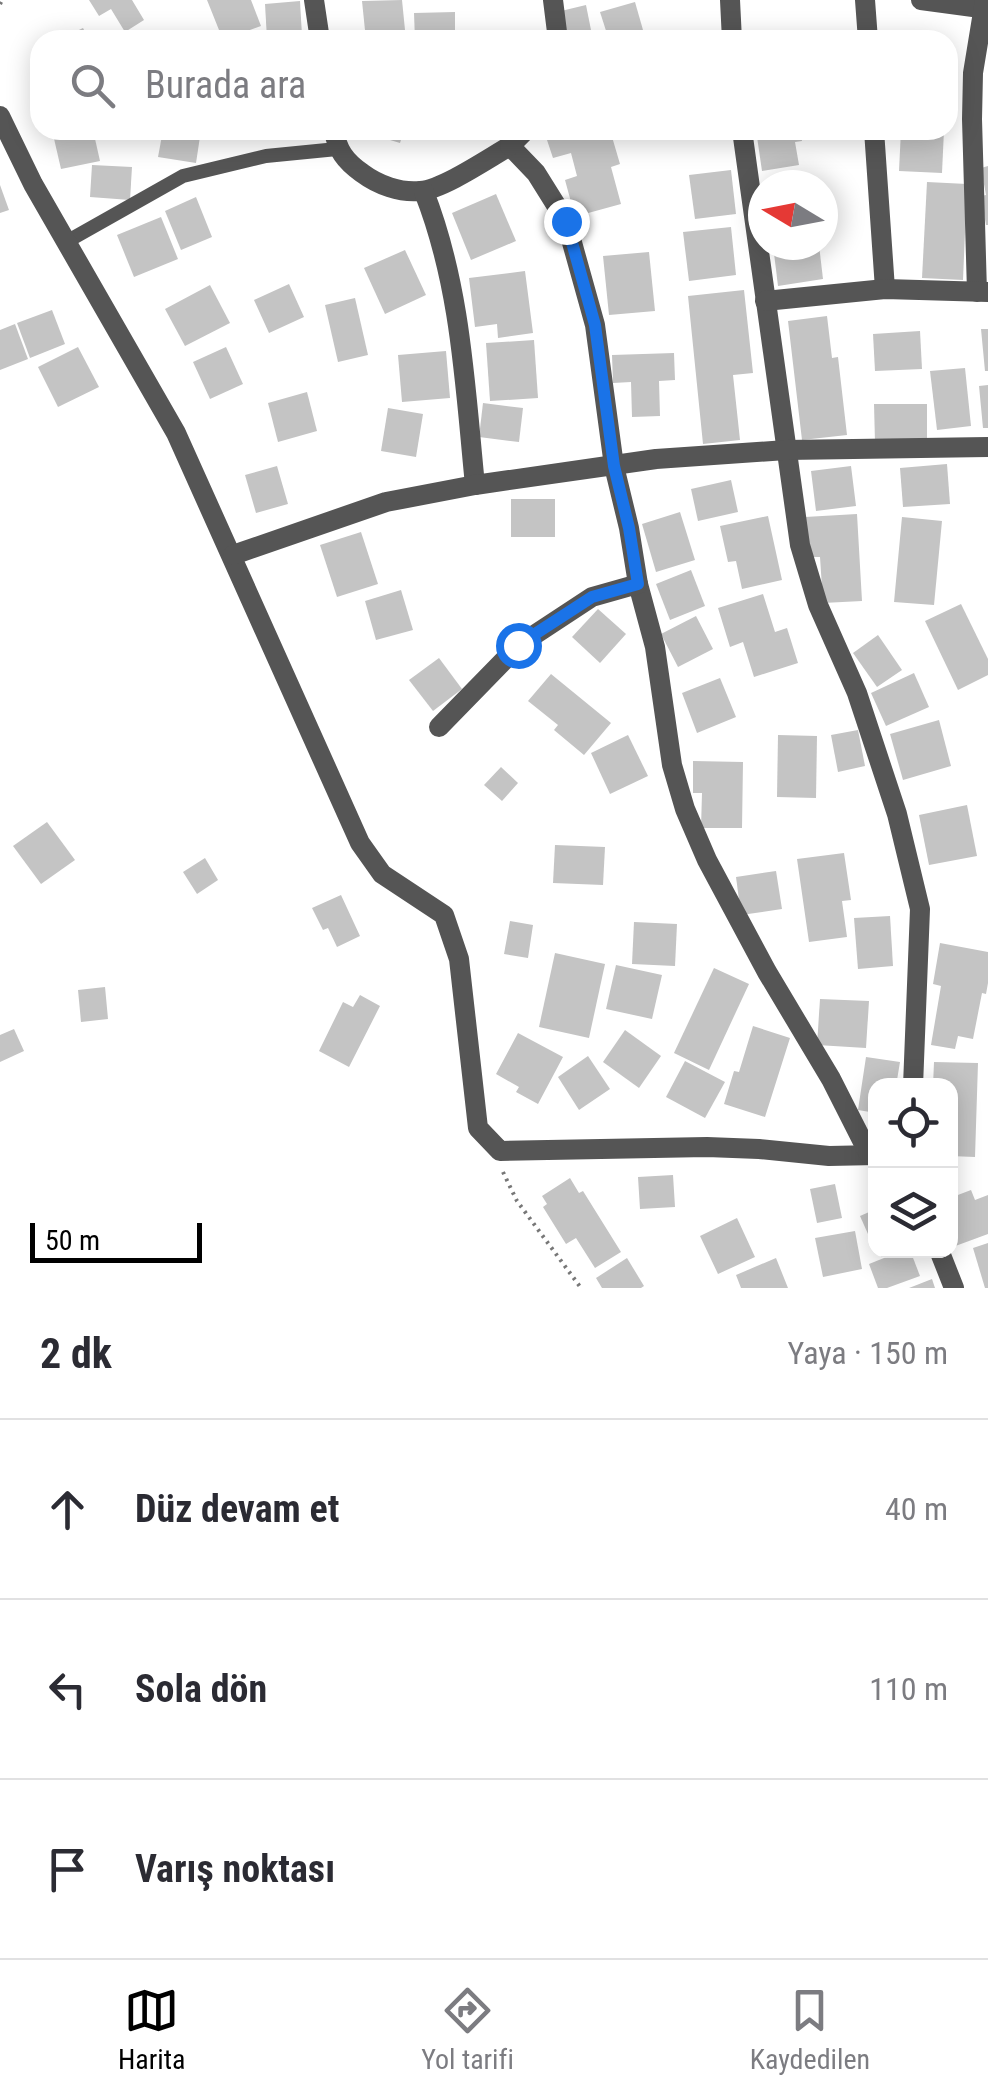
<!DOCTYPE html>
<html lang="tr">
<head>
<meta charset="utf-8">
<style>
	body { margin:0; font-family:"Roboto Condensed",sans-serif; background:#f2f2f3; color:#2b2b33 }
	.controls { position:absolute; right:30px; bottom:30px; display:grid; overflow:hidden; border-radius:20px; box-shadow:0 5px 25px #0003 }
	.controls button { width:90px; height:90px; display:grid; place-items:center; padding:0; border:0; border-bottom:2px solid #e1e1e2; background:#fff; color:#2b2b33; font:50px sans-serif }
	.compass { position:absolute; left:748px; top:170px; width:90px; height:90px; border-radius:50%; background:#fff; box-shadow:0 5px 25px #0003; rotate:280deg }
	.scale { position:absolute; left:30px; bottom:25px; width:172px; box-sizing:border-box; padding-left:10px; border:5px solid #000; border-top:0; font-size:28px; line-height:35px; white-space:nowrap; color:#000; -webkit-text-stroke:8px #fff; paint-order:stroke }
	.stop { position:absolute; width:30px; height:30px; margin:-22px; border:8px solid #1a73e8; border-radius:50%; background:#fff }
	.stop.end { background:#1a73e8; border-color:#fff; box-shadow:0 2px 10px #0008 }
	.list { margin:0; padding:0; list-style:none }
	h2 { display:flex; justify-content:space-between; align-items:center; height:130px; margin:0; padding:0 40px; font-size:42px }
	h2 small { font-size:32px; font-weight:400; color:#7c7c81 }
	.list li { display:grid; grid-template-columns:65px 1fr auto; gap:30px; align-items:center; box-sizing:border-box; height:180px; padding:0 40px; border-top:2px solid #e1e1e2 }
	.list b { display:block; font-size:38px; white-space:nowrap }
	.list em { font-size:32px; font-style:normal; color:#7c7c81 }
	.icon { flex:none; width:55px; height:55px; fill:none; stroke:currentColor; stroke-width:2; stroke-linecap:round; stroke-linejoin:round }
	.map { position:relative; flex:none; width:988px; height:1288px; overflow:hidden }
	.search { position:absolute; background:#fff; box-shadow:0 5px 25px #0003; left:30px; right:30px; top:30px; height:110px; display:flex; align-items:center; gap:25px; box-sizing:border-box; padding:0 35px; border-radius:30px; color:#7c7c81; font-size:38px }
	.sheet { height:670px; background:#fff }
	nav { display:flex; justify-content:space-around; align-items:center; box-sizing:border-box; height:140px; border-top:2px solid #e1e1e2; background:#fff; font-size:28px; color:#7c7c81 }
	nav a { display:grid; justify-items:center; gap:5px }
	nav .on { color:#000 }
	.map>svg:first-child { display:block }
	.building { fill:#c4c4c4 }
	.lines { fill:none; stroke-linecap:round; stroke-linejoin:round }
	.path { stroke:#777; stroke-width:4; stroke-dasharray:2.5 5; stroke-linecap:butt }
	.lane { stroke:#555; stroke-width:14 }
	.street { stroke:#555; stroke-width:20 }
	.route { stroke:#1a73e8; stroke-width:12 }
</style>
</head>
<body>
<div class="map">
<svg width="988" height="1288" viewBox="0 0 988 1288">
	<rect width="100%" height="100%" fill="#fff"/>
	<g class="building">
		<polygon points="89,0 132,0 144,20 125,32 111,9 99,16"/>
		<polygon points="207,0 251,0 261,26 223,40"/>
		<polygon points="402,0 406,40 366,40 362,1"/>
		<polygon points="300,1 302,36 267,39 265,4"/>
		<polygon points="635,2 645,37 637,40 609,40 600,12"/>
		<polygon points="586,5 593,40 567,40 561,11"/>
		<polygon points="455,12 455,40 415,40 414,13"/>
		<polygon points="83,28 89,40 58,40"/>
		<polygon points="52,130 93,130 100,161 61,169"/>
		<polygon points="163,130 201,130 196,163 158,157"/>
		<polygon points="357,130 404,130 400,143"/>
		<polygon points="582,130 610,130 620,164 611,167 621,204 570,218 566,204 571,202 565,180 577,176 571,153 553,158 547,140"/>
		<polygon points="756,130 800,130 802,141 795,142 799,165 762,171"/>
		<polygon points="901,130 944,130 942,173 899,171"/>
		<polygon points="92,165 132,167 130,200 90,197"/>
		<polygon points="988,166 988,225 986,225 981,196 986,195 981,168"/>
		<polygon points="731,170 736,214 695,219 689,175"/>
		<polygon points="927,182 967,184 963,280 922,278"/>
		<polygon points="0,185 9,210 0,213"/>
		<polygon points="496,194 516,241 471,260 452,213"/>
		<polygon points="196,197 212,237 181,250 165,211"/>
		<polygon points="161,217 178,259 134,277 117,235"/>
		<polygon points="731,227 736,275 689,281 683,232"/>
		<polygon points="773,245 819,245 823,279 778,286"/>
		<polygon points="405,250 426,295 385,314 364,268"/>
		<polygon points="649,252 655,311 609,315 603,256"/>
		<polygon points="525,271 533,333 498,338 497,324 475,327 469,278"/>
		<polygon points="289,284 304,317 269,333 254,300"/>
		<polygon points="210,285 230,323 185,346 165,309"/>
		<polygon points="744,290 753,373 733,375 740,440 703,444 688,296"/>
		<polygon points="355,298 368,355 338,362 325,305"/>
		<polygon points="52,310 65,344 30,358 17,323"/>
		<polygon points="827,316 832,358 838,357 847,435 802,440 788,321"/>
		<polygon points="15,324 28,359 0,370 0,330"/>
		<polygon points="981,329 988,329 988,371 985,371"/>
		<polygon points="920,331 922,369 875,371 873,334"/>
		<polygon points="534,340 538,398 490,401 486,343"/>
		<polygon points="78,347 99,387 58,407 38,367"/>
		<polygon points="226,347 243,384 210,399 193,362"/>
		<polygon points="446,351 450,398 402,402 398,355"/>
		<polygon points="674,353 675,380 659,381 660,416 632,417 631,382 613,383 612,355"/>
		<polygon points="965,368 971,426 937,430 930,371"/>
		<polygon points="988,385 988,428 983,428 979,386"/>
		<polygon points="307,392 317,431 278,442 268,403"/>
		<polygon points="483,403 523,408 519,442 479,437"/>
		<polygon points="874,404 927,404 927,442 875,442"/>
		<polygon points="388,408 423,414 416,457 381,451"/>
		<polygon points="947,464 950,504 903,507 900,468"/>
		<polygon points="277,466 288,504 256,513 245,475"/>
		<polygon points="851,466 856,506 816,511 811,471"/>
		<polygon points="731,480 738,512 698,521 691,489"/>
		<rect x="511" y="499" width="44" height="38"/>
		<polygon points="680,512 695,560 656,572 642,524"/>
		<polygon points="857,514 862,601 823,603 820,557 807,557 805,517"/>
		<polygon points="768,516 782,580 742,589 736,561 728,562 720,526"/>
		<polygon points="902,517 942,521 934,605 894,602"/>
		<polygon points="361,532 378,584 337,597 320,545"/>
		<polygon points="691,570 705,606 670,620 656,584"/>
		<polygon points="401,590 413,630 376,640 365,601"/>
		<polygon points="763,594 775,632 787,628 798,663 754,677 743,642 730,647 718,608"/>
		<polygon points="961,604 988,659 988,675 958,690 925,621"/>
		<polygon points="598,609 626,634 600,663 572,637"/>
		<polygon points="696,616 713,649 678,667 661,634"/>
		<polygon points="878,635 902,670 877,687 853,653"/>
		<polygon points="439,658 462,689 433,711 409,680"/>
		<polygon points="914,673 929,707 886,726 871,693"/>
		<polygon points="551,674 611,723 584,755 554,730 558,725 528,701"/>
		<polygon points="720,678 736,717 697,733 682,693"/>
		<polygon points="939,720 951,766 903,780 890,734"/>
		<polygon points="858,730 865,766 838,772 831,735"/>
		<polygon points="628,735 648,776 610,794 591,753"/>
		<polygon points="778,735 817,736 816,798 777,797"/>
		<polygon points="693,761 743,762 742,828 701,828 702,793 693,793"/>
		<polygon points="501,767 518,783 502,801 484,785"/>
		<polygon points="967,805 977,856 929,865 919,815"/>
		<polygon points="47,822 75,860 41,884 13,846"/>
		<polygon points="555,845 605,847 603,885 553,883"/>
		<polygon points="844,853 851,900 842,901 847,937 809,942 797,859"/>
		<polygon points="205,858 218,880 197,894 183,872"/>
		<polygon points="776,871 782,909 741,915 736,877"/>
		<polygon points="341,895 360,936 337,947 328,928 323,930 312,908"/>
		<polygon points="890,916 893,966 858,969 854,918"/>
		<polygon points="510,921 533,925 528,958 504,954"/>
		<polygon points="634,922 677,924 675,966 632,964"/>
		<polygon points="940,943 988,952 988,983 986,994 982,993 973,1039 958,1036 955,1049 931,1045 941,986 933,984"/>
		<polygon points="555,953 605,964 589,1038 539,1027"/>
		<polygon points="616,965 662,975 652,1019 606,1009"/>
		<polygon points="714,968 749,984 709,1070 674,1053"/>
		<polygon points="105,987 108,1019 81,1022 78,990"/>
		<polygon points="360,995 380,1006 349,1067 319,1051 343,1002 353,1007"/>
		<polygon points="820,999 869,1001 866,1048 817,1045"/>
		<polygon points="753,1026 790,1038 765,1117 724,1104 734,1071 739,1072"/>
		<polygon points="14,1029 24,1051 0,1062 0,1035"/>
		<polygon points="625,1030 661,1056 639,1088 603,1062"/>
		<polygon points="518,1033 563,1057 538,1104 516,1092 519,1087 496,1074"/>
		<polygon points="588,1056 610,1089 579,1110 558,1077"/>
		<polygon points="866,1057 900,1062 896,1086 876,1086 876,1113 858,1110"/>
		<polygon points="685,1061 725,1082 705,1118 666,1097"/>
		<polygon points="934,1062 978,1063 975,1157 950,1156 950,1086 933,1086"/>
		<polygon points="673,1175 675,1207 640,1209 638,1177"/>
		<polygon points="570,1178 579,1193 583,1191 621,1252 595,1268 576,1238 566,1244 543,1207 547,1204 542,1196"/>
		<polygon points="835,1184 842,1218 817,1223 810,1189"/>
		<polygon points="971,1190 975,1200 988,1195 988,1234 950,1248 950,1198"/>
		<polygon points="876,1209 876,1252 860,1216"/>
		<polygon points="737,1218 755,1257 718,1274 700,1236"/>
		<polygon points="855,1231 862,1269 823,1277 815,1238"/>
		<polygon points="988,1243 988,1288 985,1288 973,1248"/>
		<polygon points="904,1250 910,1250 920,1276 887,1288 878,1288 869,1264"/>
		<polygon points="627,1258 644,1286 641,1288 602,1288 596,1278"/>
		<polygon points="776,1258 788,1288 741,1288 736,1275"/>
		<polygon points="932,1279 935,1288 909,1288"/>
	</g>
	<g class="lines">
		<g class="path">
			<polyline points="0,4 2,0"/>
			<polyline points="503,1172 517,1201 581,1288"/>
		</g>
		<polyline class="lane" points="66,242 183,176 266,156 337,149"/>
		<g class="street">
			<polyline points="314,0 320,40"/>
			<polyline points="553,0 558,40"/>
			<polyline points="730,0 732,40"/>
			<polyline points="865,0 868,40"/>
			<polyline points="921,0 988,9"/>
			<polyline points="0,116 33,184 176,433 360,843 382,874 444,915 459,959 478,1128 500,1151 707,1147 759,1149 829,1156 876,1155"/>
			<path d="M334 130C337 150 345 161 362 173 378 185 400 193 420 191 442 190 489 158 510 146L536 173 566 221 595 325 614 466 629 528 638 584 655 647 672 765 685 809 707 860 767 972 831 1079 869 1154"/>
			<polyline points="742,130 800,545 818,605 857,693 897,814 920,909 913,1086"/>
			<polyline points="874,130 885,289"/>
			<polyline points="510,146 526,130"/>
			<path d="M424 192C461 286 465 386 475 485"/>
			<polyline points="977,292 972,119 973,73 985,0"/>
			<polyline points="765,301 885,289 988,292"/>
			<polyline points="233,555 386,502 475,485 656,459 786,450 988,447"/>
			<polyline points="439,727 519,645 592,597 638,584"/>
			<polyline points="939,1250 954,1288"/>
		</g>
	</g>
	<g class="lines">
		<polyline class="route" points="518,645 592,597 638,584 629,528 614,466 595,325 566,221"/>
	</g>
</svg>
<div class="controls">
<button><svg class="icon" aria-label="locate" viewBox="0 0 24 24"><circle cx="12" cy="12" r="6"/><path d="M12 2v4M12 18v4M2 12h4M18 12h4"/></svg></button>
<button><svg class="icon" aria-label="layers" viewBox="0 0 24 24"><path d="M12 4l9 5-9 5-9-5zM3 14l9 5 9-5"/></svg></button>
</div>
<svg class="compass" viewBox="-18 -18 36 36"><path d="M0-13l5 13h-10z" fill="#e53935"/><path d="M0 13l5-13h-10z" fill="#7c7c81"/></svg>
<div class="scale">50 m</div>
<div class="stop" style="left:518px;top:645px"></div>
<div class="stop end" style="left:566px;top:221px"></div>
<div class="search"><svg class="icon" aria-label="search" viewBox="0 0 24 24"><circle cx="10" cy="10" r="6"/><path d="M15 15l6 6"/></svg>Burada ara</div>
</div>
<section class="sheet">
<h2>2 dk<small>Yaya · 150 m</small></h2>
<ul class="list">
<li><svg class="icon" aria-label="ahead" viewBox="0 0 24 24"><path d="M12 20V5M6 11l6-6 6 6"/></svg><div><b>Düz devam et</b></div><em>40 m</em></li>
<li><svg class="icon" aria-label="left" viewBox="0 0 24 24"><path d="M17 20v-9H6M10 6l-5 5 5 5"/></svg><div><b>Sola dön</b></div><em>110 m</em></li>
<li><svg class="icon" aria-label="arrive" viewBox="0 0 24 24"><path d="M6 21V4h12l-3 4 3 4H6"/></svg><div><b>Varış noktası</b></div></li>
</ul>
</section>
<nav>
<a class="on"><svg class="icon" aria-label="map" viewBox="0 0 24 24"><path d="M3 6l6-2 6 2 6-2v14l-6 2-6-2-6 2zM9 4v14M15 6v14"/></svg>Harita</a>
<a><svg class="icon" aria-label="directions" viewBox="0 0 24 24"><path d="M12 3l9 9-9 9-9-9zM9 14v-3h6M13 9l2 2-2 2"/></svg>Yol tarifi</a>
<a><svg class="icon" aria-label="saved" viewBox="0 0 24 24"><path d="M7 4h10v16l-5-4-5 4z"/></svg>Kaydedilen</a>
</nav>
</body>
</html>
